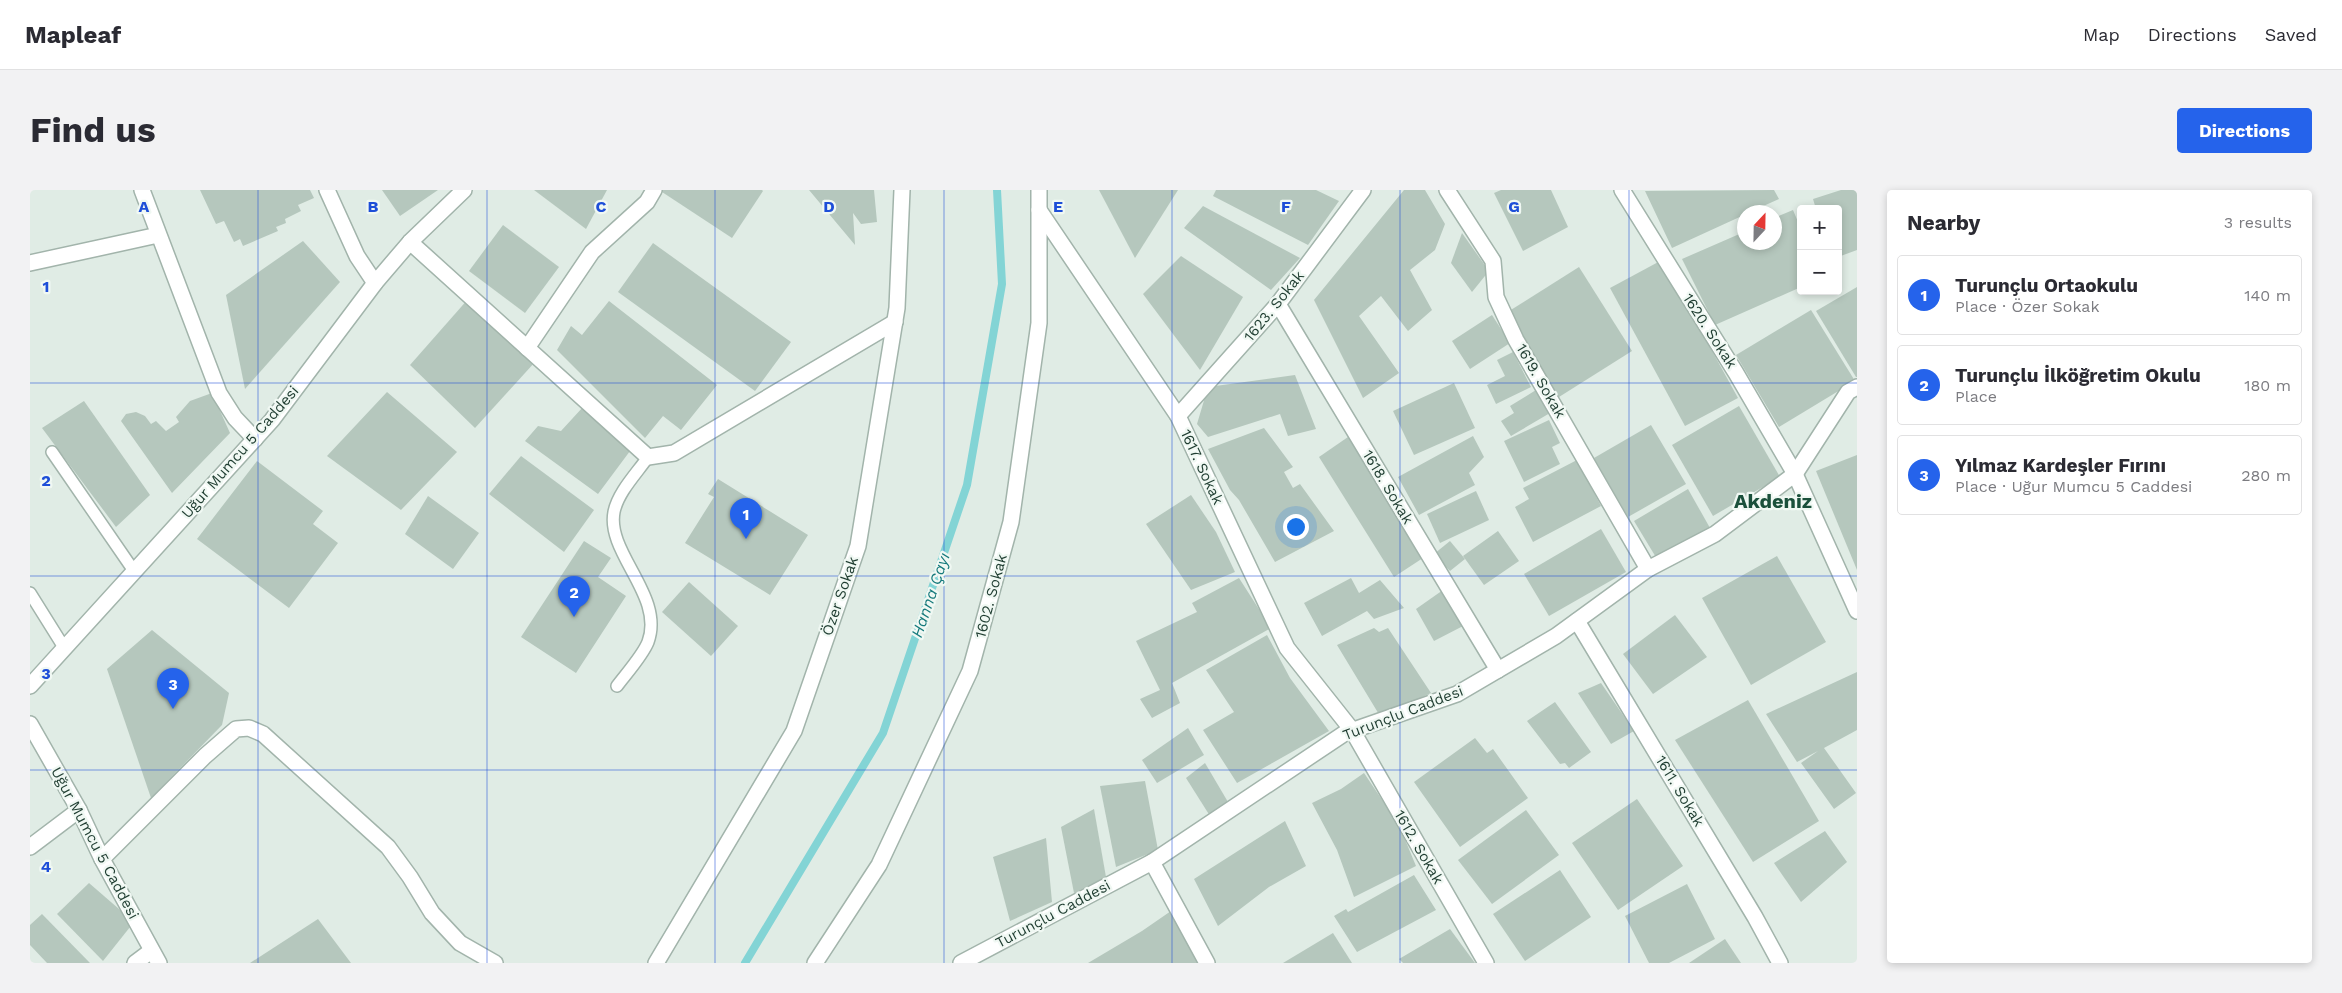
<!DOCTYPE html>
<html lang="en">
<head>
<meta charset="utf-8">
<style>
	body { margin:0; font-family:"Work Sans",sans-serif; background:#f2f2f3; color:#2b2b33 }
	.controls { position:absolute; right:15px; top:15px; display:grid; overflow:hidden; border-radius:5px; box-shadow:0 2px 8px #0003 }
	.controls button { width:45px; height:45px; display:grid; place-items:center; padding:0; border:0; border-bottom:1px solid #e1e1e2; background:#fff; color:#2b2b33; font:25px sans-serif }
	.compass { position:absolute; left:1707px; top:15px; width:45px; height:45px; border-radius:50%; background:#fff; box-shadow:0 2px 8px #0003; rotate:22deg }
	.you { position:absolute; left:1265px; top:336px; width:18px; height:18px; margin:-12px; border:4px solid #fff; border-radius:50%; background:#1a73e8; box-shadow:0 0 0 8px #1a73e833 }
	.badge { display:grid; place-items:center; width:32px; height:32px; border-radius:50%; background:#2563eb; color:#fff; font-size:16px; font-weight:700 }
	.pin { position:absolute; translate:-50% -41px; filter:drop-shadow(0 1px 2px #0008) }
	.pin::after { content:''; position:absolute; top:26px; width:18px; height:15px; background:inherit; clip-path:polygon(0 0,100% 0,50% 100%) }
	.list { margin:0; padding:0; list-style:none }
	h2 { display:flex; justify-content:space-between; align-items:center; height:65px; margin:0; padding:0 20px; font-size:21px }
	h2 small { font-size:16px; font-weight:400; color:#7c7c81 }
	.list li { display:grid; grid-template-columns:32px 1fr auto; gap:15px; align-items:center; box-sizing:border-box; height:80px; margin:0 10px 10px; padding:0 10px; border:1px solid #e1e1e2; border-radius:5px }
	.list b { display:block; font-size:19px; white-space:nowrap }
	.list p { margin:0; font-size:16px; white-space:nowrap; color:#7c7c81 }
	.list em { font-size:16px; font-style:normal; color:#7c7c81 }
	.map { position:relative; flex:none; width:1827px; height:773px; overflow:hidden; border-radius:5px }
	header { display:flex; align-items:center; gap:30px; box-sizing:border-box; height:70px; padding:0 25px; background:#fff; border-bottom:1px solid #e1e1e2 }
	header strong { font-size:24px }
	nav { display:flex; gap:28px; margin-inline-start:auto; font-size:18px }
	.intro { display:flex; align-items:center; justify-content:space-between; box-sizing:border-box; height:120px; padding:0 30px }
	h1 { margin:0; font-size:35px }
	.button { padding:12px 22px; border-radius:5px; background:#2563eb; color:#fff; font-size:18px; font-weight:700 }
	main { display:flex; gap:30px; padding:0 30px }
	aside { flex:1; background:#fff; border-radius:5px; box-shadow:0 2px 8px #0003 }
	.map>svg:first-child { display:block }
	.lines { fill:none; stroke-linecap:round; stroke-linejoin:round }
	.stream { stroke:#83d4d5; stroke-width:8 }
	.building { fill:#b5c7bd }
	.lane-casing { stroke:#a2b4ab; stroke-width:14 }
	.street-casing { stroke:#a2b4ab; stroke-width:18 }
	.lane { stroke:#fff; stroke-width:11 }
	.street { stroke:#fff; stroke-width:15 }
	.grid { fill:none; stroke:#1d4ed8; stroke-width:1; stroke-opacity:0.55 }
	.labels { text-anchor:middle; stroke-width:4.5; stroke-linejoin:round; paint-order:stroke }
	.street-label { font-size:15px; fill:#1f3d31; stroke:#f0f8f3 }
	.water-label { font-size:16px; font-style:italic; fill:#167a7c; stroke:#f0f8f3 }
	.district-label { font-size:20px; font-weight:bold; fill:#1a503b; stroke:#f0f8f3 }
	.grid-label { font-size:16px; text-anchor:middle; font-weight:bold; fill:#1d4ed8; stroke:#f0f8f3; stroke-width:4.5; stroke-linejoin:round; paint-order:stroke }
</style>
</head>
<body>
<header>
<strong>Mapleaf</strong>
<nav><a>Map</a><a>Directions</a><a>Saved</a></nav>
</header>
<div class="intro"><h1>Find us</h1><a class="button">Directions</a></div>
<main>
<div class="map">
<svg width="1827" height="773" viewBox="0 0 1827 773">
	<rect width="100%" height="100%" fill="#e0ece5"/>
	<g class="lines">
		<polyline class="stream" points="715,773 853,543 937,295 972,94 967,0"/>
	</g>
	<g class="building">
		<polygon points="170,0 280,0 284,8 268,15 271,21 255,29 256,33 246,37 248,41 213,56 210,49 204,52 194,31 186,34"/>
		<polygon points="352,0 408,0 370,26"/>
		<polygon points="504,0 577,0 556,39"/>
		<polygon points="629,0 732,0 733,1 702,48"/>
		<polygon points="779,0 844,0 847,32 831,34 823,23 825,55"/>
		<polygon points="1069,0 1148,0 1105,68"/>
		<polygon points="1186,0 1286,0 1309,11 1278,55 1183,6"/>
		<polygon points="1374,0 1395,0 1415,34 1405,60 1380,80 1402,120 1378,141 1351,106 1329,126 1369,183 1333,208 1284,110"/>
		<polygon points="1471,0 1521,0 1538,37 1493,61 1464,3"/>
		<polygon points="1744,0 1749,9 1720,22 1714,22 1714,25 1642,58 1615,1"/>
		<polygon points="1811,0 1827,0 1827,60 1808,67 1808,19 1786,19 1783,9"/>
		<polygon points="1173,16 1270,68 1241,100 1154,38"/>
		<polygon points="1763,20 1771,39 1771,97 1685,135 1652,69 1714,42 1714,52 1744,52 1744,28"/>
		<polygon points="473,35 529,77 495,123 439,81"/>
		<polygon points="1432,43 1459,81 1442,102 1421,73"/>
		<polygon points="273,51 310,92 215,199 196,105"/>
		<polygon points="623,53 761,152 725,201 588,102"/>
		<polygon points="1151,66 1213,107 1170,180 1113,104"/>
		<polygon points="1632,70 1708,208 1655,236 1580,98"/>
		<polygon points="1549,77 1602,161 1529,207 1476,123"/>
		<polygon points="1827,97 1827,187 1826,187 1786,121"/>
		<polygon points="439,108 505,172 445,238 380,175"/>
		<polygon points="579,111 687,195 651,240 633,226 615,248 527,160 541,136 552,145"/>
		<polygon points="1781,120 1825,191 1749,237 1706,165"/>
		<polygon points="1462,125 1480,153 1440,179 1422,151"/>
		<polygon points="1483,162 1501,197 1466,214 1457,195 1475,186 1467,170"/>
		<polygon points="1265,185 1286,239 1258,246 1250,224 1178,247 1167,234 1178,197"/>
		<polygon points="1424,193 1445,238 1384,265 1363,221"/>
		<polygon points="1506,200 1520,223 1481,246 1471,231 1484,223 1480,216"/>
		<polygon points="357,202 427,262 371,320 297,266"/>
		<polygon points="182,203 200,243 142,303 91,231 96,224 106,222 115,226 121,234 126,231 136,241 149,232 146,227 160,211"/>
		<polygon points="54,211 120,305 86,337 12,238"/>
		<polygon points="1709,216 1750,287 1683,326 1642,255"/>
		<polygon points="553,217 600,261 568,304 495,251 508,236 531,241"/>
		<polygon points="1519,230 1530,253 1522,257 1530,274 1494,292 1474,251"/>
		<polygon points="1621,235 1656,294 1598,327 1564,268"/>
		<polygon points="1234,238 1263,277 1254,282 1263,298 1270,294 1304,341 1245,372 1209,310 1200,300 1178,259"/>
		<polygon points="1443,246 1454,267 1439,283 1445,295 1389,325 1368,287"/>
		<polygon points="1318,247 1341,279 1396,366 1364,387 1289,267"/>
		<polygon points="1827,265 1827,380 1786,281"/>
		<polygon points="491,266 564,320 534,362 459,304"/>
		<polygon points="1547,270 1571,316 1503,352 1485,317 1499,309 1493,298"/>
		<polygon points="227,271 293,321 283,334 308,353 259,418 167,349"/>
		<polygon points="688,289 778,345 740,405 655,353 684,307 678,304"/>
		<polygon points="1658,299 1680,338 1627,369 1604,331"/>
		<polygon points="1446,301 1459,330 1410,353 1397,324"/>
		<polygon points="1161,305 1186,342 1205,382 1161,400 1116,334"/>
		<polygon points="398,306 449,343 423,379 375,344"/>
		<polygon points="1571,339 1596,382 1519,426 1494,384"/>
		<polygon points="1468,341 1489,371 1454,395 1433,366"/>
		<polygon points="554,351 581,368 568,387 596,406 546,483 491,447"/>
		<polygon points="1420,351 1435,369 1420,381 1404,364"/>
		<polygon points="1747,366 1796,452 1721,495 1672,408"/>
		<polygon points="1209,388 1241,438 1142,493 1150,513 1122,528 1110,509 1130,500 1106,451 1167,422 1162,413"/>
		<polygon points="1321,388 1329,403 1350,390 1374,418 1344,429 1337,421 1292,446 1274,413"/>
		<polygon points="659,392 708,436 681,466 632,422"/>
		<polygon points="1413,400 1435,435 1404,451 1386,419"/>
		<polygon points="1645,425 1677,467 1623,504 1593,464"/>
		<polygon points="1344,438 1349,442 1358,438 1401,503 1350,526 1307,455"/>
		<polygon points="122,440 199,503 192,535 121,608 77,479"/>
		<polygon points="1237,445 1260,488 1299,541 1207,593 1173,540 1204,522 1176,480"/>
		<polygon points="1827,482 1827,540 1794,558 1826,603 1804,619 1771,573 1788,561 1767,572 1736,524"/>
		<polygon points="1571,493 1604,541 1581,554 1548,503"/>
		<polygon points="1718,510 1789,631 1723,672 1645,550"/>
		<polygon points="1525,512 1561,562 1539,578 1535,573 1530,574 1497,531"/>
		<polygon points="1158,538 1174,565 1127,593 1112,570"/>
		<polygon points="1445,548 1457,563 1463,559 1498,608 1430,657 1384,592"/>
		<polygon points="1175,573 1198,612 1180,626 1156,588"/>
		<polygon points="1334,583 1369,635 1386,676 1324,707 1307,660 1282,613 1311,599"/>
		<polygon points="1115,591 1128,660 1086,677 1070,596"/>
		<polygon points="1607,609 1653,676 1588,720 1542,653"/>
		<polygon points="1064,619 1076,687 1044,703 1031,637"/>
		<polygon points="1496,620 1529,665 1462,714 1428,670"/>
		<polygon points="1255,631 1276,676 1239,697 1188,736 1164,689"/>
		<polygon points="1795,641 1817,672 1771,712 1744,673"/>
		<polygon points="1016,648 1022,712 980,731 963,667"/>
		<polygon points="1530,680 1561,727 1495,771 1463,724"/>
		<polygon points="1384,685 1406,720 1327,762 1304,726 1316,719 1318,722"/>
		<polygon points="59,693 104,732 73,771 27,724"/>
		<polygon points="1657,694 1685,749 1639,773 1619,773 1595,726"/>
		<polygon points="1141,721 1169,773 1058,773 1112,741"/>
		<polygon points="12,724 60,773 17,773 0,755 0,735"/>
		<polygon points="288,729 321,773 220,773"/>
		<polygon points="1420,739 1445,773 1373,773 1369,769"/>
		<polygon points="1303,743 1322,773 1253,773"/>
		<polygon points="1695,749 1711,773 1659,773"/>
	</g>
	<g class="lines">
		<g class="lane-casing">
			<g id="lane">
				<polyline points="22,262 104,381"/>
				<polyline points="0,403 35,459"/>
				<path d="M587 496C596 484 613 465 618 452 635 406 576 363 584 322 588 302 607 283 618 267"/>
			</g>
		</g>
		<g class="street-casing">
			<g id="street">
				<polyline points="112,0 189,203 205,228 225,249"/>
				<polyline points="297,0 327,66 345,93"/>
				<polyline points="1417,0 1463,71 1466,107 1486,150 1618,379"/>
				<polyline points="1592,0 1706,183 1765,284 1827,421"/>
				<polyline points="1009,20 1148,226 1257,458 1322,540 1456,773"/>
				<polyline points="380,52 618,267 644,263 865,132"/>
				<polyline points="0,73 128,45"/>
				<polyline points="1248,114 1468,480"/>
				<polyline points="497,158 562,62 617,12 624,0"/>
				<polyline points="1148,226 1248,114 1333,0"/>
				<polyline points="1547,431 1725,727 1750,773"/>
				<polyline points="0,496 242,230 345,93 380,52 434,0"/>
				<polyline points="0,534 49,620 72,669 129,773"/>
				<polyline points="0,657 49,620"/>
				<polyline points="72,669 175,566 206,539 219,538 233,544 358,657 380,687 402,723 430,753 465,773"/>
				<polyline points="1122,672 1177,773"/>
				<polyline points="105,773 121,761"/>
				<polyline points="626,773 764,541 828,356 867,118 872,0"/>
				<polyline points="785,773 849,675 940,481 981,332 1009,133 1009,0"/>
				<polyline points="931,773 1122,672 1315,543 1427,504 1526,446 1618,379 1685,344 1765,284 1818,202 1827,197"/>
			</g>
		</g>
		<use href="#lane" class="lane"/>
		<use href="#street" class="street"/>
	</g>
	<path class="grid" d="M228 0V773M457 0V773M685 0V773M914 0V773M1142 0V773M1370 0V773M1599 0V773M0 193H1827M0 386H1827M0 580H1827"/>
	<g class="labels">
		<g class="street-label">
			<text transform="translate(1244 116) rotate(-51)" y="5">1623. Sokak</text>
			<text transform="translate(1680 141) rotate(57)" y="5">1620. Sokak</text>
			<text transform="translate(1511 191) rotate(60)" y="5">1619. Sokak</text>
			<text transform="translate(210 262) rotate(-49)" y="5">Uğur Mumcu 5 Caddesi</text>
			<text transform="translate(1172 277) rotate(65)" y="5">1617. Sokak</text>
			<text transform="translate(1358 297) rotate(59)" y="5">1618. Sokak</text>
			<text transform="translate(810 406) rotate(-71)" y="5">Özer Sokak</text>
			<text transform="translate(961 406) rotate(-75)" y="5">1602. Sokak</text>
			<text transform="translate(1373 523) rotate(-21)" y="5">Turunçlu Caddesi</text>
			<text transform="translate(1650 601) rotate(59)" y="5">1611. Sokak</text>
			<text transform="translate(65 653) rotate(62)" y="5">Uğur Mumcu 5 Caddesi</text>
			<text transform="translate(1389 657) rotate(60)" y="5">1612. Sokak</text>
			<text transform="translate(1023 724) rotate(-28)" y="5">Turunçlu Caddesi</text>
		</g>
		<g class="water-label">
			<text transform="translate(900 405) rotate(-71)" y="6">Hanna Çayı</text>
		</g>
		<g class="district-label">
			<text x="1743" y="318">Akdeniz</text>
		</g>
	</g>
	<g class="grid-label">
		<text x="114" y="22">A</text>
		<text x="343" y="22">B</text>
		<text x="571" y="22">C</text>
		<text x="799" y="22">D</text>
		<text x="1028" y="22">E</text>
		<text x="1256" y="22">F</text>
		<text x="1484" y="22">G</text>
		<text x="16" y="102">1</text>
		<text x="16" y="296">2</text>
		<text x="16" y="489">3</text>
		<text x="16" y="682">4</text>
	</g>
</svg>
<div class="controls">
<button>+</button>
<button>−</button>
</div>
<svg class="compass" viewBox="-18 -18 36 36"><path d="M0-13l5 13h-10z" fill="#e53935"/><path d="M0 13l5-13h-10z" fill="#7c7c81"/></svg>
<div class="you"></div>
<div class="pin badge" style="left:716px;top:349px">1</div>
<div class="pin badge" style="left:544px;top:427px">2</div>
<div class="pin badge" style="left:143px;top:519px">3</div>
</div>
<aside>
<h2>Nearby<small>3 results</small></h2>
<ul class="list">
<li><span class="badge">1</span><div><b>Turunçlu Ortaokulu</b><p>Place · Özer Sokak</p></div><em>140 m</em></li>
<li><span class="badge">2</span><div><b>Turunçlu İlköğretim Okulu</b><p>Place</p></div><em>180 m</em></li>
<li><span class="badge">3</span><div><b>Yılmaz Kardeşler Fırını</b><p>Place · Uğur Mumcu 5 Caddesi</p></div><em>280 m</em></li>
</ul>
</aside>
</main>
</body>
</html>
